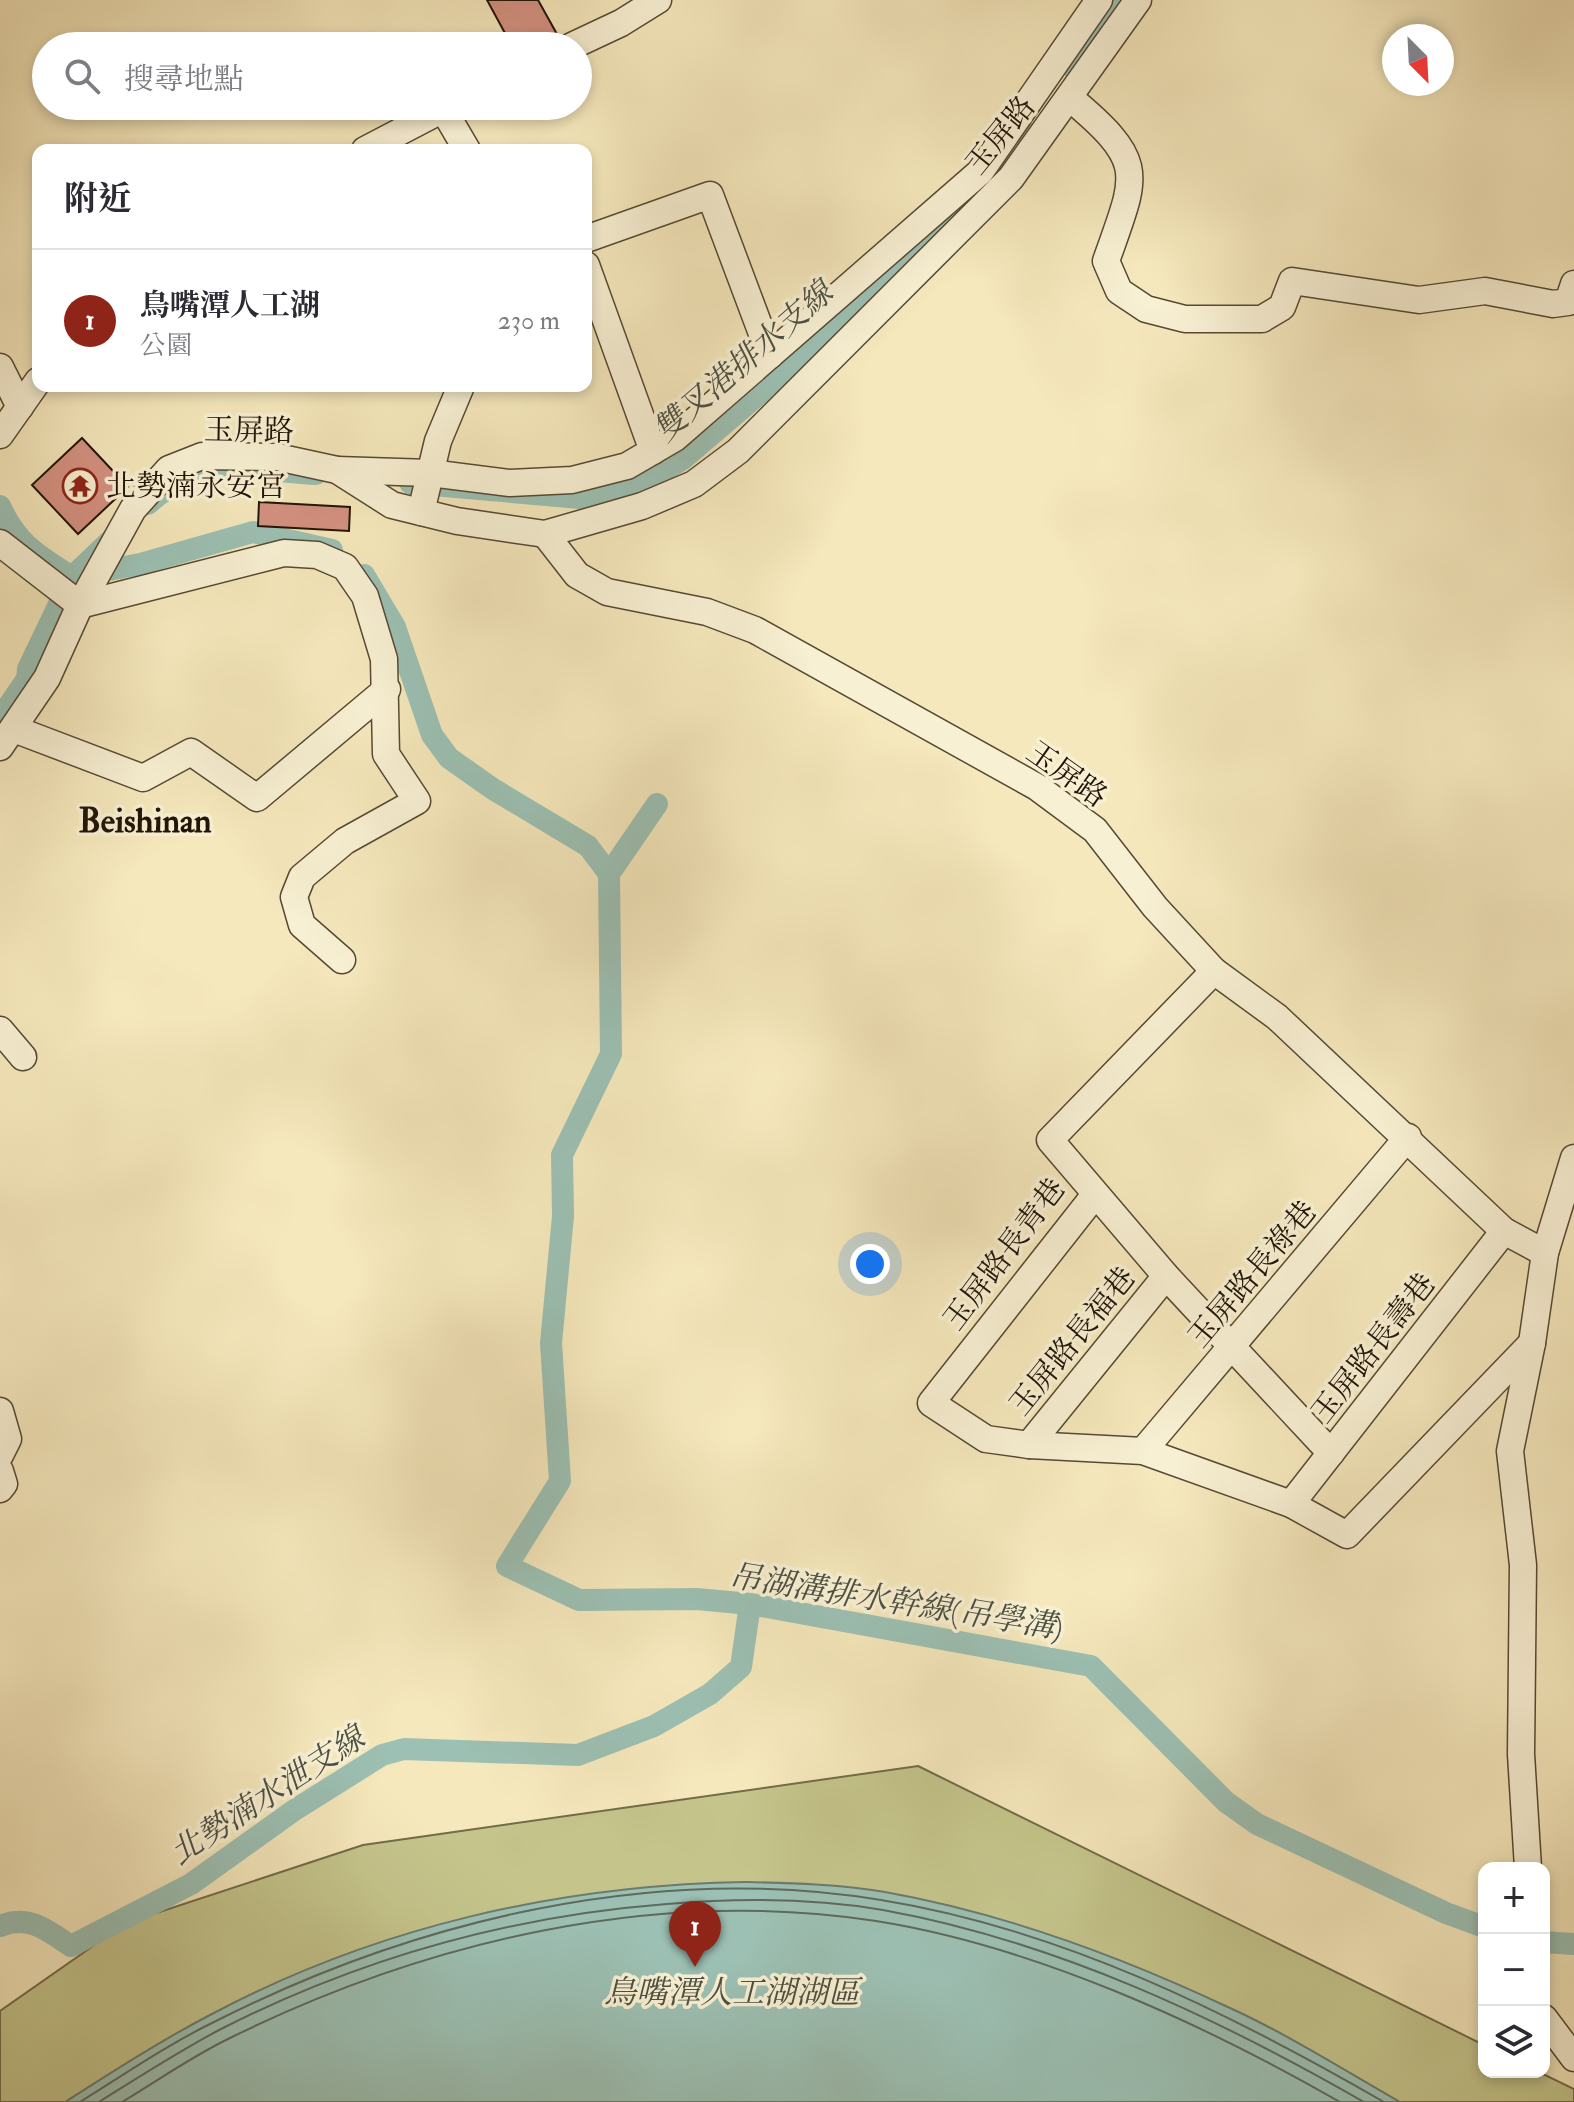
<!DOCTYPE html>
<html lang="zh-TW">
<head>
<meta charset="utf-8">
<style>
	body { margin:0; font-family:"IM FELL Double Pica","Noto Serif TC",serif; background:#f7f7f7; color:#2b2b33 }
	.controls { position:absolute; right:24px; bottom:24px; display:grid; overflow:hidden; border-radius:16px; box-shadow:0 4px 12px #0003 }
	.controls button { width:72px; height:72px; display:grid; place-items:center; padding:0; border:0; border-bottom:2px solid #e1e1e2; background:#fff; color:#2b2b33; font:40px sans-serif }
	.compass { position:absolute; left:1382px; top:24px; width:72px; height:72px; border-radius:50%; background:#fff; box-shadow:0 4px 12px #0003; rotate:156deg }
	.you { position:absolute; left:870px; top:1264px; width:28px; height:28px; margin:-20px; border:6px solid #fff; border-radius:50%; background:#1a73e8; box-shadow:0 0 0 12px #1a73e833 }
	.badge { display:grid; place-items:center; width:52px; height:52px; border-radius:50%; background:#8f2418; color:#fff; font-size:26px; font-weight:700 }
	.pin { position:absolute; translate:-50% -66px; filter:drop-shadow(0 2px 4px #0008) }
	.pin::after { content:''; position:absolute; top:42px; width:28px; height:24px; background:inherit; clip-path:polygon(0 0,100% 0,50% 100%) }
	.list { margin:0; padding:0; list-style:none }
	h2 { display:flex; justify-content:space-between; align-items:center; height:104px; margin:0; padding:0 32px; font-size:34px }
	h2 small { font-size:26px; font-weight:400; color:#7c7c81 }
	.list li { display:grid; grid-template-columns:52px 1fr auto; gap:24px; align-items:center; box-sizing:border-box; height:144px; padding:0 32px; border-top:2px solid #e1e1e2 }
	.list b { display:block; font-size:30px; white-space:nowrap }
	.list p { margin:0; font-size:26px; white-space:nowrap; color:#7c7c81 }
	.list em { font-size:26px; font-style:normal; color:#7c7c81 }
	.icon { flex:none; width:44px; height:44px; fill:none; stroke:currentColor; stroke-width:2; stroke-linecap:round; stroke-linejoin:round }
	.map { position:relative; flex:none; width:1574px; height:2102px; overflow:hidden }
	.search { position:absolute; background:#fff; box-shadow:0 4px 12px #0003; left:32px; top:32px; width:560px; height:88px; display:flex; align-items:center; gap:20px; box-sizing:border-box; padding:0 28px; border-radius:44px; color:#7c7c81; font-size:30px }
	.panel { position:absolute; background:#fff; box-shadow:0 4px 12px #0003; left:32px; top:144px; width:560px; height:248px; border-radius:16px }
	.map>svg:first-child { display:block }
	.green { fill:#c4c48b; stroke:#726c49; stroke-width:2 }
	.water { fill:#9cc0b3; stroke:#6b7b6e; stroke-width:2 }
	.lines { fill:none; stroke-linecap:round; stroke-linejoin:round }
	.shore { stroke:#5e6a5d; stroke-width:2 }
	.canal { stroke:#9cc0b3; stroke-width:22 }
	.building { fill:#d49181; stroke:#211407; stroke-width:2 }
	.minor-casing { stroke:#564934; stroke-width:29 }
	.minor { stroke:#f8f0d3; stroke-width:26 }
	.labels { text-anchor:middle; stroke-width:7; stroke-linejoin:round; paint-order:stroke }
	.street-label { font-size:30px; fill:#211407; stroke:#f8f0d3 }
	.poi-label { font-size:30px; fill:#211407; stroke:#f8f0d3; text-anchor:start }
	.water-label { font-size:32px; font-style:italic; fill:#4c5043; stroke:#f8f0d3 }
	.quarter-label { font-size:34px; font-weight:bold; fill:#211407; stroke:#f8f0d3 }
</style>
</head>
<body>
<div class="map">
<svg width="1574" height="2102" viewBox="0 0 1574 2102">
	<rect width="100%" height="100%" fill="#f5e8bc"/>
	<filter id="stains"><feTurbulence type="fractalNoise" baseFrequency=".0025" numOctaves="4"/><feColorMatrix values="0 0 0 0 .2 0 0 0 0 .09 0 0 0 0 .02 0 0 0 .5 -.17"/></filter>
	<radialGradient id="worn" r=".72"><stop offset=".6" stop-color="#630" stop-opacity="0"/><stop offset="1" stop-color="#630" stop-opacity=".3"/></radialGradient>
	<polygon class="green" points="918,1766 1484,2045 1484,2072 1539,2072 1574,2089 1574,2102 0,2102 0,2011 126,1923 363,1845"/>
	<path class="water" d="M746 1882C792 1883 839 1884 885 1892 1003 1913 1122 1957 1230 2008 1289 2035 1344 2070 1400 2102H65C112 2072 160 2041 210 2015 375 1927 559 1885 746 1882Z"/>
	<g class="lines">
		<g class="shore">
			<path d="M80 2102C125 2074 170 2043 218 2020 419 1919 656 1863 881 1900 1061 1929 1228 2012 1384 2102"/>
			<path d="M99 2102C139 2077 179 2051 221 2029 361 1958 510 1916 667 1904 738 1898 812 1898 883 1910 1054 1941 1214 2016 1364 2102"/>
			<path d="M122 2102C157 2081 191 2057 228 2039 426 1941 655 1887 876 1921 1034 1946 1202 2023 1340 2102"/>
		</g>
		<g class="canal">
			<polyline points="1074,69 1120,0"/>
			<polyline points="410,483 580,498 653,477 683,459 807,353 981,190 1030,134"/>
			<path d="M148 504C198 457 254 470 316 474"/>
			<path d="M0 506C17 544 38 555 72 577L140 564 253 532 332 550"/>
			<polyline points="364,575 395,627 432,735 449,758 493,789 588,846 609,874"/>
			<polyline points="0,718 27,679 28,669 72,577 112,539"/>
			<polyline points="657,804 609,874 611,1054 562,1155 563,1216 551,1343 560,1481 507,1566 579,1600 697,1599 750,1604 1091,1666 1226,1802 1257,1824 1446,1913 1484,1927"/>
			<path d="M0 1926C29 1914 47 1930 71 1946L191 1884 293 1811 382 1755 404 1749 578 1755 654 1726 710 1694 741 1667 750 1604"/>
			<polyline points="1544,1942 1574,1944"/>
		</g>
	</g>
	<g class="building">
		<polygon points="487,0 538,0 558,36 541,46 512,46"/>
		<polygon points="82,438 128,487 78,534 32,485"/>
		<polygon points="259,502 350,507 349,531 258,526"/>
	</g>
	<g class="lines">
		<g class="minor-casing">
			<g id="minor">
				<polyline points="572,46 621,23 658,0"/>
				<path d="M1070 98C1148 163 1137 173 1106 261L1119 291 1146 309 1185 319H1262L1282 307 1292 281 1419 300 1485 291 1553 304 1568 302 1574 284"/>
				<polyline points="443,109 467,150"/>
				<polyline points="365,150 449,106"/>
				<polyline points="586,239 710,195 770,355"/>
				<polyline points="586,265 653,451"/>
				<polyline points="0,367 20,407"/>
				<polyline points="0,435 38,381"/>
				<polyline points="337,470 430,473 510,483 572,480 627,466 675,438 980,172 1099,0"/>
				<polyline points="421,512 438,441 461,386"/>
				<polyline points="545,534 577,575 607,592 707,612 755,630 1037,787 1095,830 1155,907 1214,971 1277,1017 1504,1231 1545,1253"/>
				<polyline points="0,543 80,605 284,553 317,555 345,567 365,596 384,659 386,754 417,801 345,841 302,877 294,897 302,925 342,960"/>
				<polyline points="14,729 143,778 191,752 257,798 387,689"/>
				<polyline points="0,747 47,678 80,605 133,509 169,469 202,456 277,457 337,470 392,505 457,521 545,534 642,506 694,484 738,451 1011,178 1138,0"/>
				<polyline points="1214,971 1050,1140 1166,1276 1331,1453"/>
				<polyline points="0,1030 23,1057"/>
				<polyline points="1094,1196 931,1403 986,1439 1029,1445 1143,1451 1291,1504 1347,1535 1532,1343"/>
				<polyline points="0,1411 8,1439 0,1455"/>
				<polyline points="1029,1445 1166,1276"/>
				<polyline points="1143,1451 1408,1137"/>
				<polyline points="0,1471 4,1484 0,1489"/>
				<polyline points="1291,1504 1504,1231"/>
				<polyline points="1528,1868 1521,1754 1523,1565 1510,1451 1532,1343 1545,1253 1574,1158"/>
				<polyline points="1544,2018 1574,2058"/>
			</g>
		</g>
		<use href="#minor" class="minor"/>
	</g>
	<defs>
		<g id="temple-ring" transform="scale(1.8)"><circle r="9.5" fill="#f8f0d3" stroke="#8f2418" stroke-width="1.5"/><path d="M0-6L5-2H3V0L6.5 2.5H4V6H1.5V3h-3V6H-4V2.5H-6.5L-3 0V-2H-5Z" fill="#8f2418"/></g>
	</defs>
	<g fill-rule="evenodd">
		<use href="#temple-ring" x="80" y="486"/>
	</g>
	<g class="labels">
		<g class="street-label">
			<text transform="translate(1000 135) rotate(-51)" y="10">玉屏路</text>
			<text transform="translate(249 430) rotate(1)" y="10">玉屏路</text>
			<text transform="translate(1067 774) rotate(35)" y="10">玉屏路</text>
			<text transform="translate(1004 1254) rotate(-53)" y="10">玉屏路長青巷</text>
			<text transform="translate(1252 1274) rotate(-50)" y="10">玉屏路長祿巷</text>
			<text transform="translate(1072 1341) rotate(-51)" y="10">玉屏路長福巷</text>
			<text transform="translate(1373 1348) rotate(-52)" y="10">玉屏路長壽巷</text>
		</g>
		<g class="poi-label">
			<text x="106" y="496">北勢湳永安宮</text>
		</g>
		<g class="water-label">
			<text transform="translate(743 361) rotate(-41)" y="11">雙叉港排水支線</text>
			<text transform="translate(896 1601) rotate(9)" y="11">吊湖溝排水幹線(吊學溝)</text>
			<text transform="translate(267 1795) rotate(-33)" y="11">北勢湳水泄支線</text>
			<text x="732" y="2003">鳥嘴潭人工湖湖區</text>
		</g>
		<g class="quarter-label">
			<text x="145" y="832">Beishinan</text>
		</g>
	</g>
	<rect width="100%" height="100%" filter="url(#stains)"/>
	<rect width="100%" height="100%" fill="url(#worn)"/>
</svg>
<div class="controls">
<button>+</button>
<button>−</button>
<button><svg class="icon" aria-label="layers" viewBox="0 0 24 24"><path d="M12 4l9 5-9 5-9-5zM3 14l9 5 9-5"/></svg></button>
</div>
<svg class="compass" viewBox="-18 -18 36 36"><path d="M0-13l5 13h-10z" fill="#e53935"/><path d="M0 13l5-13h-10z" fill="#7c7c81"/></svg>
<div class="you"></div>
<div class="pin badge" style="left:695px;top:1967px">1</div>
<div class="search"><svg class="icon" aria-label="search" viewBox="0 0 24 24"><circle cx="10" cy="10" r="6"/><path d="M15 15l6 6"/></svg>搜尋地點</div>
<section class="panel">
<h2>附近<small></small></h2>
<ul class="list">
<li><span class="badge">1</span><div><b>鳥嘴潭人工湖</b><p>公園</p></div><em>230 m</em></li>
</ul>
</section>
</div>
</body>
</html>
